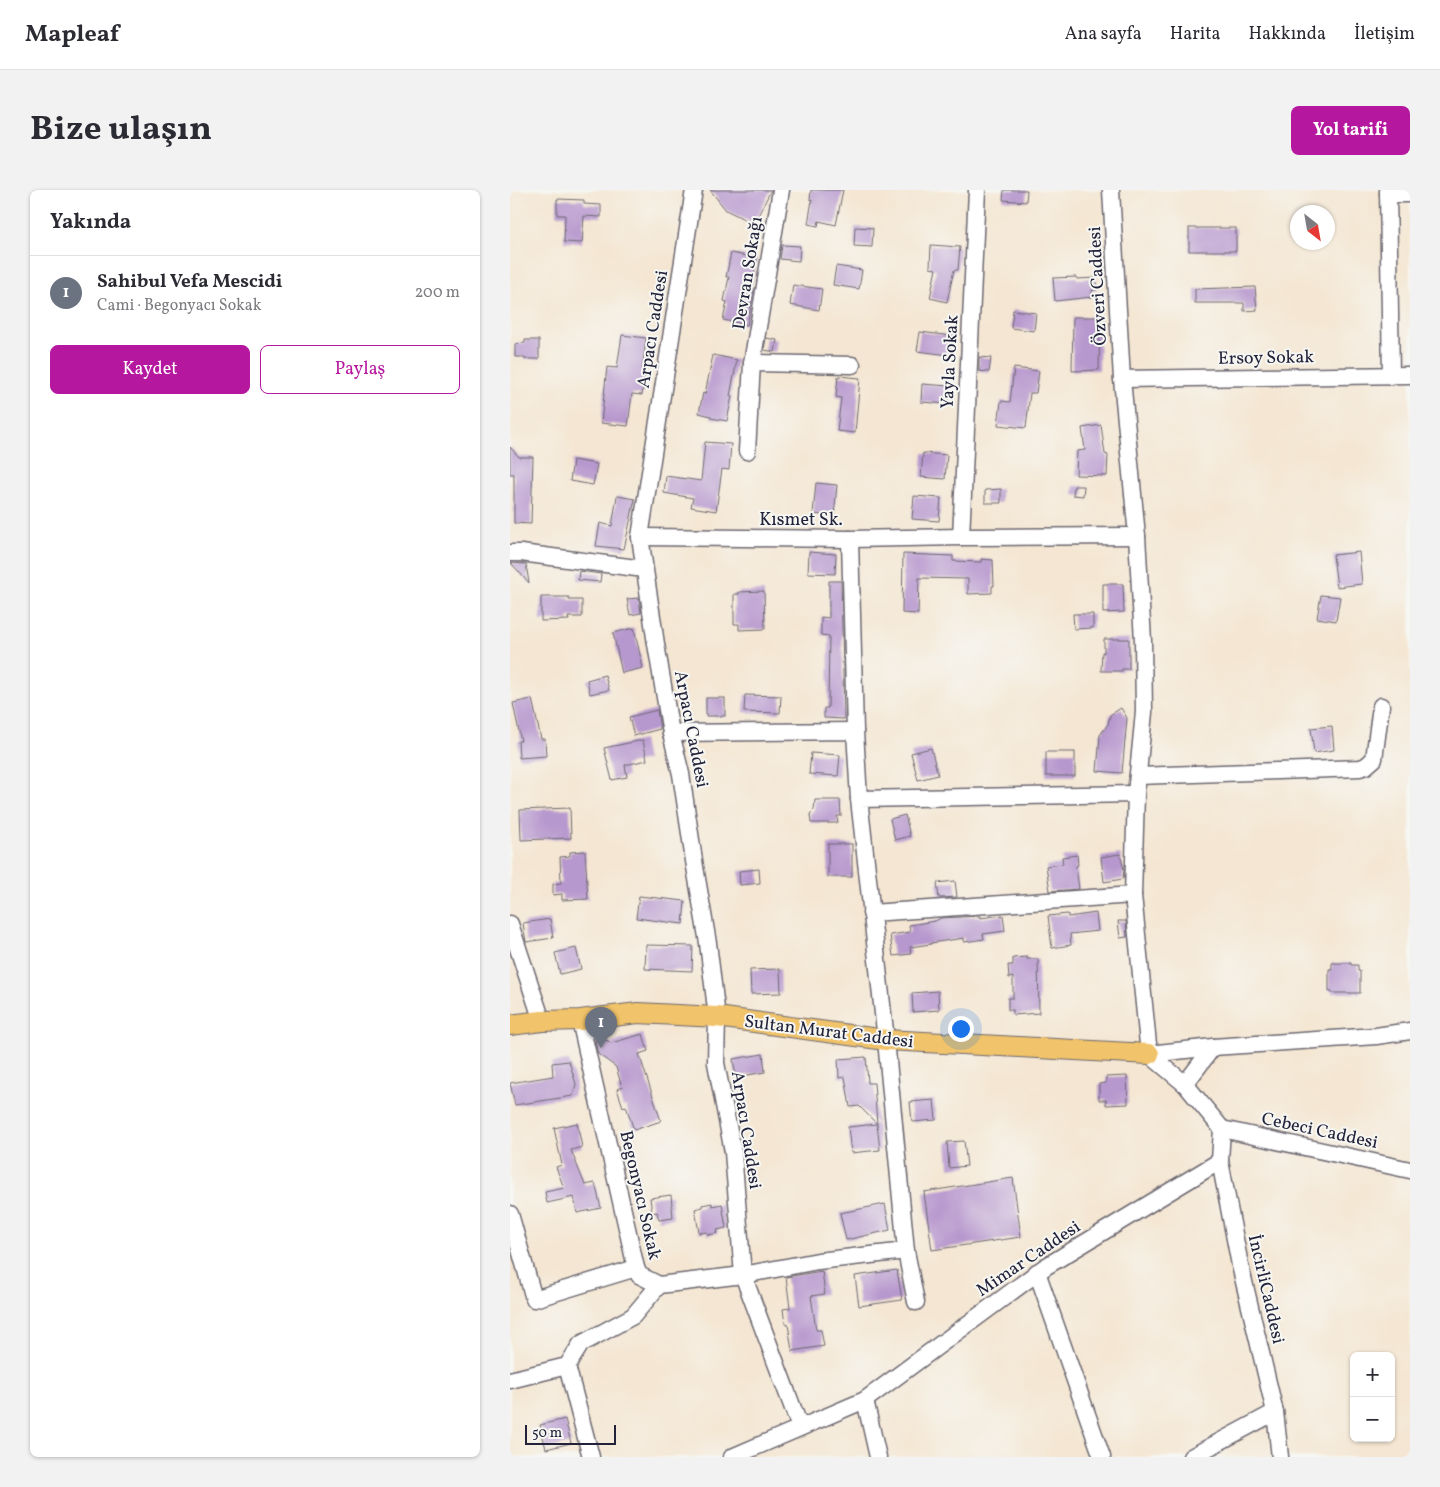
<!DOCTYPE html>
<html lang="tr">
<head>
<meta charset="utf-8">
<style>
	body { margin:0; font-family:Vollkorn,serif; background:#f2f2f3; color:#2b2b33 }
	.controls { position:absolute; right:15px; bottom:15px; display:grid; overflow:hidden; border-radius:8px; box-shadow:0 1px 4px #0004 }
	.controls button { width:45px; height:45px; display:grid; place-items:center; padding:0; border:0; border-bottom:1px solid #e1e1e2; background:#fff; color:#2b2b33; font:25px sans-serif }
	.compass { position:absolute; left:780px; top:15px; width:45px; height:45px; border-radius:50%; background:#fff; box-shadow:0 1px 4px #0004; rotate:149deg }
	.scale { position:absolute; left:15px; bottom:12px; width:91px; box-sizing:border-box; padding-left:5px; border:2px solid #22223b; border-top:0; font-size:14px; line-height:18px; white-space:nowrap; color:#22223b; -webkit-text-stroke:4px #f6f6f2; paint-order:stroke }
	.you { position:absolute; left:450px; top:838px; width:18px; height:18px; margin:-12px; border:4px solid #fff; border-radius:50%; background:#1a73e8; box-shadow:0 0 0 8px #1a73e833 }
	.badge { display:grid; place-items:center; width:32px; height:32px; border-radius:50%; background:#b5179e; color:#fff; font-size:16px; font-weight:700 }
	.pin { position:absolute; translate:-50% -41px; filter:drop-shadow(0 1px 2px #0008) }
	.pin::after { content:''; position:absolute; top:26px; width:18px; height:15px; background:inherit; clip-path:polygon(0 0,100% 0,50% 100%) }
	.list { margin:0; padding:0; list-style:none }
	h2 { display:flex; justify-content:space-between; align-items:center; height:65px; margin:0; padding:0 20px; font-size:21px }
	h2 small { font-size:16px; font-weight:400; color:#7c7c81 }
	.list li { display:grid; grid-template-columns:32px 1fr auto; gap:15px; align-items:center; box-sizing:border-box; height:75px; padding:0 20px; border-top:1px solid #e1e1e2 }
	.list b { display:block; font-size:19px; white-space:nowrap }
	.list p { margin:0; font-size:16px; white-space:nowrap; color:#7c7c81 }
	.list em { font-size:16px; font-style:normal; color:#7c7c81 }
	.actions { display:flex; gap:10px; padding:15px 20px }
	.actions a { flex:1; padding:11px 0; border:1px solid #b5179e; border-radius:8px; text-align:center; font-size:18px; color:#b5179e }
	.actions .main { background:#b5179e; color:#fff }
	.map { position:relative; flex:none; width:900px; height:1267px; overflow:hidden; border-radius:8px }
	header { display:flex; align-items:center; gap:30px; box-sizing:border-box; height:70px; padding:0 25px; background:#fff; border-bottom:1px solid #e1e1e2 }
	header strong { font-size:24px }
	nav { display:flex; gap:28px; margin-inline-start:auto; font-size:18px }
	.intro { display:flex; align-items:center; justify-content:space-between; box-sizing:border-box; height:120px; padding:0 30px }
	h1 { margin:0; font-size:35px }
	.button { padding:12px 22px; border-radius:8px; background:#b5179e; color:#fff; font-size:18px; font-weight:700 }
	main { display:flex; gap:30px; padding:0 30px }
	aside { flex:1; background:#fff; border-radius:8px; box-shadow:0 1px 4px #0004 }
	.map>svg:first-child { display:block }
	.building { fill:#b798ce }
	.lines { fill:none; stroke-linecap:round; stroke-linejoin:round }
	.minor-casing { stroke:#6c6770; stroke-width:19 }
	.major-casing { stroke:#6c6770; stroke-width:22 }
	.minor { stroke:#fff; stroke-width:16 }
	.major { stroke:#f1c36a; stroke-width:20 }
	.labels { text-anchor:middle; stroke-width:4; stroke-linejoin:round; paint-order:stroke }
	.street-label { font-size:18px; fill:#22223b; stroke:#f6f6f2 }
</style>
</head>
<body>
<header>
<strong>Mapleaf</strong>
<nav><a>Ana sayfa</a><a>Harita</a><a>Hakkında</a><a>İletişim</a></nav>
</header>
<div class="intro"><h1>Bize ulaşın</h1><a class="button">Yol tarifi</a></div>
<main>
<aside>
<h2>Yakında<small></small></h2>
<ul class="list">
<li><span class="badge" style="background:#6b7280">1</span><div><b>Sahibul Vefa Mescidi</b><p>Cami · Begonyacı Sokak</p></div><em>200 m</em></li>
</ul>
<div class="actions"><a class="main">Kaydet</a><a>Paylaş</a></div>
</aside>
<div class="map">
<svg width="900" height="1267" viewBox="0 0 900 1267">
	<rect width="100%" height="100%" fill="#f6f6f2"/>
	<filter id="ink" filterUnits="userSpaceOnUse"><feTurbulence type="fractalNoise" baseFrequency=".02" numOctaves="2"/><feDisplacementMap in="SourceGraphic" scale="10" xChannelSelector="R" yChannelSelector="G"/><feConvolveMatrix kernelMatrix="1 2 1 2 8 2 1 2 1" color-interpolation-filters="sRGB"/></filter>
	<filter id="wash" filterUnits="userSpaceOnUse"><feTurbulence type="fractalNoise" baseFrequency=".0096" numOctaves="4" result="noise"/><feDisplacementMap in="SourceGraphic" scale="20" xChannelSelector="R" yChannelSelector="G"/><feGaussianBlur stdDeviation="1.12" result="paint"/><feColorMatrix in="noise" values="0 0 0 0 0 0 0 0 0 0 0 0 0 0 0 0 0 1.4 0 .05"/><feComposite in="paint" operator="in"/></filter>
	<g filter="url(#wash)">
		<rect width="100%" height="100%" fill="#f4e6d2"/>
		<g id="blocks">
			<g class="building">
				<polygon points="200,0 261,0 244,34 216,20"/>
				<polygon points="301,0 333,0 326,35 309,31 308,36 298,34 302,10 300,10"/>
				<polygon points="494,0 517,0 516,12 493,10"/>
				<polygon points="47,9 74,10 74,14 91,15 91,27 74,26 72,53 54,52 55,25 47,25"/>
				<polygon points="345,37 363,38 362,57 344,56"/>
				<rect x="679" y="38" width="47" height="23"/>
				<polygon points="272,55 290,56 289,71 270,69"/>
				<polygon points="421,55 450,57 448,80 444,80 437,112 420,108 426,79 420,78"/>
				<polygon points="221,63 247,68 241,98 244,99 237,135 213,130 217,112 214,111 219,87 216,87"/>
				<polygon points="326,76 352,80 349,99 323,95"/>
				<polygon points="566,87 567,89 586,88 587,100 582,100 582,107 545,111 543,88"/>
				<polygon points="283,95 312,99 309,120 280,115"/>
				<polygon points="745,97 747,120 734,121 734,113 685,113 685,99"/>
				<polygon points="503,120 526,123 524,141 501,138"/>
				<polygon points="563,127 590,127 589,180 562,181"/>
				<polygon points="410,142 442,146 439,165 407,161"/>
				<polygon points="112,145 136,148 132,182 135,182 132,205 122,204 118,236 91,233 97,177 107,178"/>
				<polygon points="256,148 267,150 265,162 254,160"/>
				<polygon points="15,150 29,150 29,169 14,169 14,167 5,167 5,154 15,153"/>
				<polygon points="203,165 227,170 220,206 222,206 217,231 201,228 201,226 189,223 193,203 195,204"/>
				<polygon points="469,167 481,168 479,182 469,181"/>
				<polygon points="504,178 529,181 526,203 520,203 516,238 488,235 491,211 500,212"/>
				<polygon points="328,186 350,188 345,243 327,241 331,208 326,207"/>
				<polygon points="412,194 439,196 438,214 411,212"/>
				<polygon points="591,235 595,264 598,265 597,286 566,285 567,261 575,260 572,238"/>
				<polygon points="195,252 221,254 219,280 212,279 206,321 181,317 183,308 154,303 156,286 191,291"/>
				<polygon points="0,257 9,267 23,267 21,334 4,333 4,284 0,284"/>
				<polygon points="413,263 437,265 435,289 411,287"/>
				<polygon points="63,270 87,274 83,295 60,291"/>
				<polygon points="306,293 327,295 324,326 303,324"/>
				<polygon points="564,296 574,296 573,306 563,305"/>
				<polygon points="491,299 491,313 475,313 475,300"/>
				<polygon points="107,306 125,309 114,359 86,356 90,333 102,336"/>
				<polygon points="404,306 431,308 429,331 402,329"/>
				<polygon points="299,362 326,364 325,384 298,383"/>
				<polygon points="849,362 852,394 827,397 823,365"/>
				<polygon points="393,364 443,366 443,371 471,372 471,369 483,370 484,396 482,396 482,403 458,404 458,389 409,388 408,424 392,423"/>
				<polygon points="1,373 16,374 19,393"/>
				<polygon points="69,381 91,384 90,392 68,390"/>
				<polygon points="319,391 331,391 334,529 314,528 314,518 318,518 319,446 311,445 311,427 319,428"/>
				<polygon points="593,394 613,394 614,422 593,423"/>
				<polygon points="254,401 255,439 229,440 229,434 224,434 224,404 229,404 229,402"/>
				<polygon points="811,405 830,407 826,431 807,428"/>
				<polygon points="31,407 59,407 59,410 72,410 72,427 58,427 59,430 31,431"/>
				<polygon points="129,408 131,423 120,425 117,409"/>
				<polygon points="563,424 583,424 583,438 564,439"/>
				<polygon points="124,438 133,478 112,483 103,443"/>
				<polygon points="594,449 619,449 619,479 612,479 612,481 591,481 592,462 594,463"/>
				<polygon points="95,485 99,500 80,504 77,490"/>
				<polygon points="235,505 271,506 270,523 234,522"/>
				<rect x="196" y="508" width="19" height="18"/>
				<polygon points="22,509 31,549 35,549 36,566 9,568 8,551 11,551 3,513"/>
				<polygon points="611,518 617,528 612,583 587,581 590,545 598,534 600,525"/>
				<polygon points="147,520 150,539 124,546 119,527"/>
				<polygon points="822,536 824,560 804,563 801,538"/>
				<polygon points="133,550 137,570 115,575 117,587 102,590 94,558"/>
				<polygon points="421,558 428,585 408,590 401,563"/>
				<rect x="536" y="562" width="29" height="24"/>
				<polygon points="301,563 330,565 328,586 299,584"/>
				<polygon points="305,610 330,610 331,626 327,626 328,633 301,633 300,624 304,620"/>
				<polygon points="60,618 61,648 11,650 10,620"/>
				<polygon points="395,625 400,646 385,650 380,629"/>
				<rect x="318" y="654" width="24" height="33"/>
				<polygon points="75,661 78,709 52,710 52,704 43,705 43,694 51,693 50,667 60,666 60,662"/>
				<polygon points="610,664 614,680 613,689 594,692 591,667"/>
				<polygon points="567,665 568,675 566,676 569,699 540,701 536,676 553,674 552,667"/>
				<polygon points="249,679 250,693 230,695 229,681"/>
				<polygon points="445,691 447,707 429,708 427,693"/>
				<polygon points="129,706 175,711 173,734 126,728"/>
				<polygon points="586,723 588,741 560,744 561,755 542,758 538,726 558,724 558,727"/>
				<polygon points="493,725 495,741 473,744 474,749 454,752 454,748 421,753 421,754 400,757 401,764 383,766 380,745 400,742 399,735 425,731 431,728 470,726 470,728"/>
				<polygon points="40,729 43,748 16,752 13,733"/>
				<polygon points="608,731 616,731 617,747 610,748"/>
				<polygon points="136,755 183,756 182,781 135,779"/>
				<polygon points="66,758 71,779 50,784 45,763"/>
				<polygon points="517,767 517,769 528,769 529,823 503,825 503,820 498,820 498,808 503,808 503,787 499,788 498,775 503,775 503,768"/>
				<polygon points="822,773 841,773 841,775 848,775 848,781 850,781 850,803 822,803 822,801 819,801 819,779 822,779"/>
				<polygon points="270,779 271,803 241,804 240,780"/>
				<polygon points="428,801 429,820 403,822 402,803"/>
				<polygon points="133,844 138,861 129,864 151,931 124,940 116,916 113,917 107,899 112,897 106,877 88,864 85,852 89,846 101,853"/>
				<polygon points="253,864 255,882 226,887 223,869"/>
				<polygon points="356,867 358,893 364,893 367,934 370,960 341,963 338,937 367,934 349,916 340,917 335,887 329,888 328,869"/>
				<polygon points="59,871 66,894 63,906 5,915 0,893 43,886 42,873"/>
				<polygon points="617,886 618,914 596,915 596,910 589,910 589,894 596,893 596,887"/>
				<polygon points="424,910 426,930 402,932 400,912"/>
				<polygon points="67,933 72,957 61,960 75,995 85,993 91,1018 67,1023 64,1007 37,1013 35,1002 54,998 46,977 52,975 44,938"/>
				<polygon points="454,951 457,976 439,978 437,952"/>
				<polygon points="503,988 511,1047 422,1060 414,1002"/>
				<polygon points="161,1005 163,1028 149,1030 147,1022 142,1023 140,1008"/>
				<polygon points="202,1013 202,1016 212,1014 216,1038 207,1040 208,1043 198,1045 197,1042 189,1043 185,1019 192,1017 192,1015"/>
				<polygon points="375,1014 380,1040 336,1050 330,1023"/>
				<polygon points="387,1080 392,1110 349,1116 345,1086"/>
				<polygon points="312,1081 315,1104 301,1106 306,1140 311,1140 314,1156 282,1161 278,1134 275,1134 273,1119 280,1118 276,1087"/>
				<polygon points="55,1229 61,1253 36,1259 30,1235"/>
			</g>
		</g>
	</g>
	<g filter="url(#ink)">
		<use href="#blocks" fill-opacity="0" stroke="#6c6770" stroke-width="1"/>
		<g class="lines">
			<g class="minor-casing">
				<g id="minor">
					<polyline points="184,0 130,347 146,454 161,543 171,584 185,677 198,753 207,827 206,873 223,962 233,1085 290,1237"/>
					<polyline points="601,0 612,189 627,346 633,451 634,522 626,604"/>
					<polyline points="878,0 881,186"/>
					<polyline points="878,4 900,4"/>
					<polyline points="242,173 271,0"/>
					<polyline points="612,189 900,185"/>
					<polyline points="237,261 242,173 342,175"/>
					<polyline points="130,347 340,349 451,347 627,346"/>
					<polyline points="451,347 467,0"/>
					<polyline points="340,349 345,541"/>
					<polyline points="0,363 11,363 134,379"/>
					<polyline points="161,543 345,541 349,609"/>
					<polyline points="628,586 850,578 856,576 864,569 871,516"/>
					<polyline points="361,723 623,705 639,864 675,894 712,939"/>
					<polyline points="0,734 32,831"/>
					<polyline points="70,830 126,1078 129,1085 149,1095 233,1085 308,1071 396,1061"/>
					<polyline points="639,864 703,857 866,846 900,841"/>
					<polyline points="675,894 703,857"/>
					<polyline points="712,939 710,971 730,1075 765,1222 770,1267"/>
					<polyline points="712,939 900,980"/>
					<polyline points="0,1024 24,1109 126,1078"/>
					<polyline points="527,1082 592,1267"/>
					<polyline points="406,1112 396,1061 376,850 349,609 626,604 623,705"/>
					<polyline points="57,1176 81,1267"/>
					<polyline points="0,1190 57,1176 71,1154 123,1126 149,1095"/>
					<polyline points="355,1210 368,1267"/>
					<polyline points="222,1267 355,1210 535,1077 710,971"/>
					<polyline points="681,1267 765,1222"/>
				</g>
			</g>
			<g class="major-casing">
				<polyline id="major" points="0,835 32,831 70,830 128,823 207,827 376,850 639,864"/>
			</g>
			<use href="#minor" class="minor"/>
			<use href="#major" class="major"/>
		</g>
	</g>
	<g class="labels">
		<g class="street-label">
			<text transform="translate(237 83) rotate(-81)" y="6">Devran Sokağı</text>
			<text transform="translate(587 96) rotate(-93)" y="6">Özveri Caddesi</text>
			<text transform="translate(142 139) rotate(-81)" y="6">Arpacı Caddesi</text>
			<text transform="translate(756 167) rotate(-1)" y="6">Ersoy Sokak</text>
			<text transform="translate(439 172) rotate(-87)" y="6">Yayla Sokak</text>
			<text x="291" y="335">Kısmet Sk.</text>
			<text transform="translate(182 539) rotate(79)" y="6">Arpacı Caddesi</text>
			<text transform="translate(319 841) rotate(7)" y="6">Sultan Murat Caddesi</text>
			<text transform="translate(237 940) rotate(81)" y="6">Arpacı Caddesi</text>
			<text transform="translate(810 940) rotate(12)" y="6">Cebeci Caddesi</text>
			<text transform="translate(131 1005) rotate(77)" y="6">Begonyacı Sokak</text>
			<text transform="translate(518 1068) rotate(-34)" y="6">Mimar Caddesi</text>
			<text transform="translate(757 1099) rotate(77)" y="6">İncirliCaddesi</text>
		</g>
	</g>
</svg>
<div class="controls">
<button>+</button>
<button>−</button>
</div>
<svg class="compass" viewBox="-18 -18 36 36"><path d="M0-13l5 13h-10z" fill="#e53935"/><path d="M0 13l5-13h-10z" fill="#7c7c81"/></svg>
<div class="scale">50 m</div>
<div class="you"></div>
<div class="pin badge" style="left:91px;top:858px;background:#6b7280">1</div>
</div>
</main>
</body>
</html>
